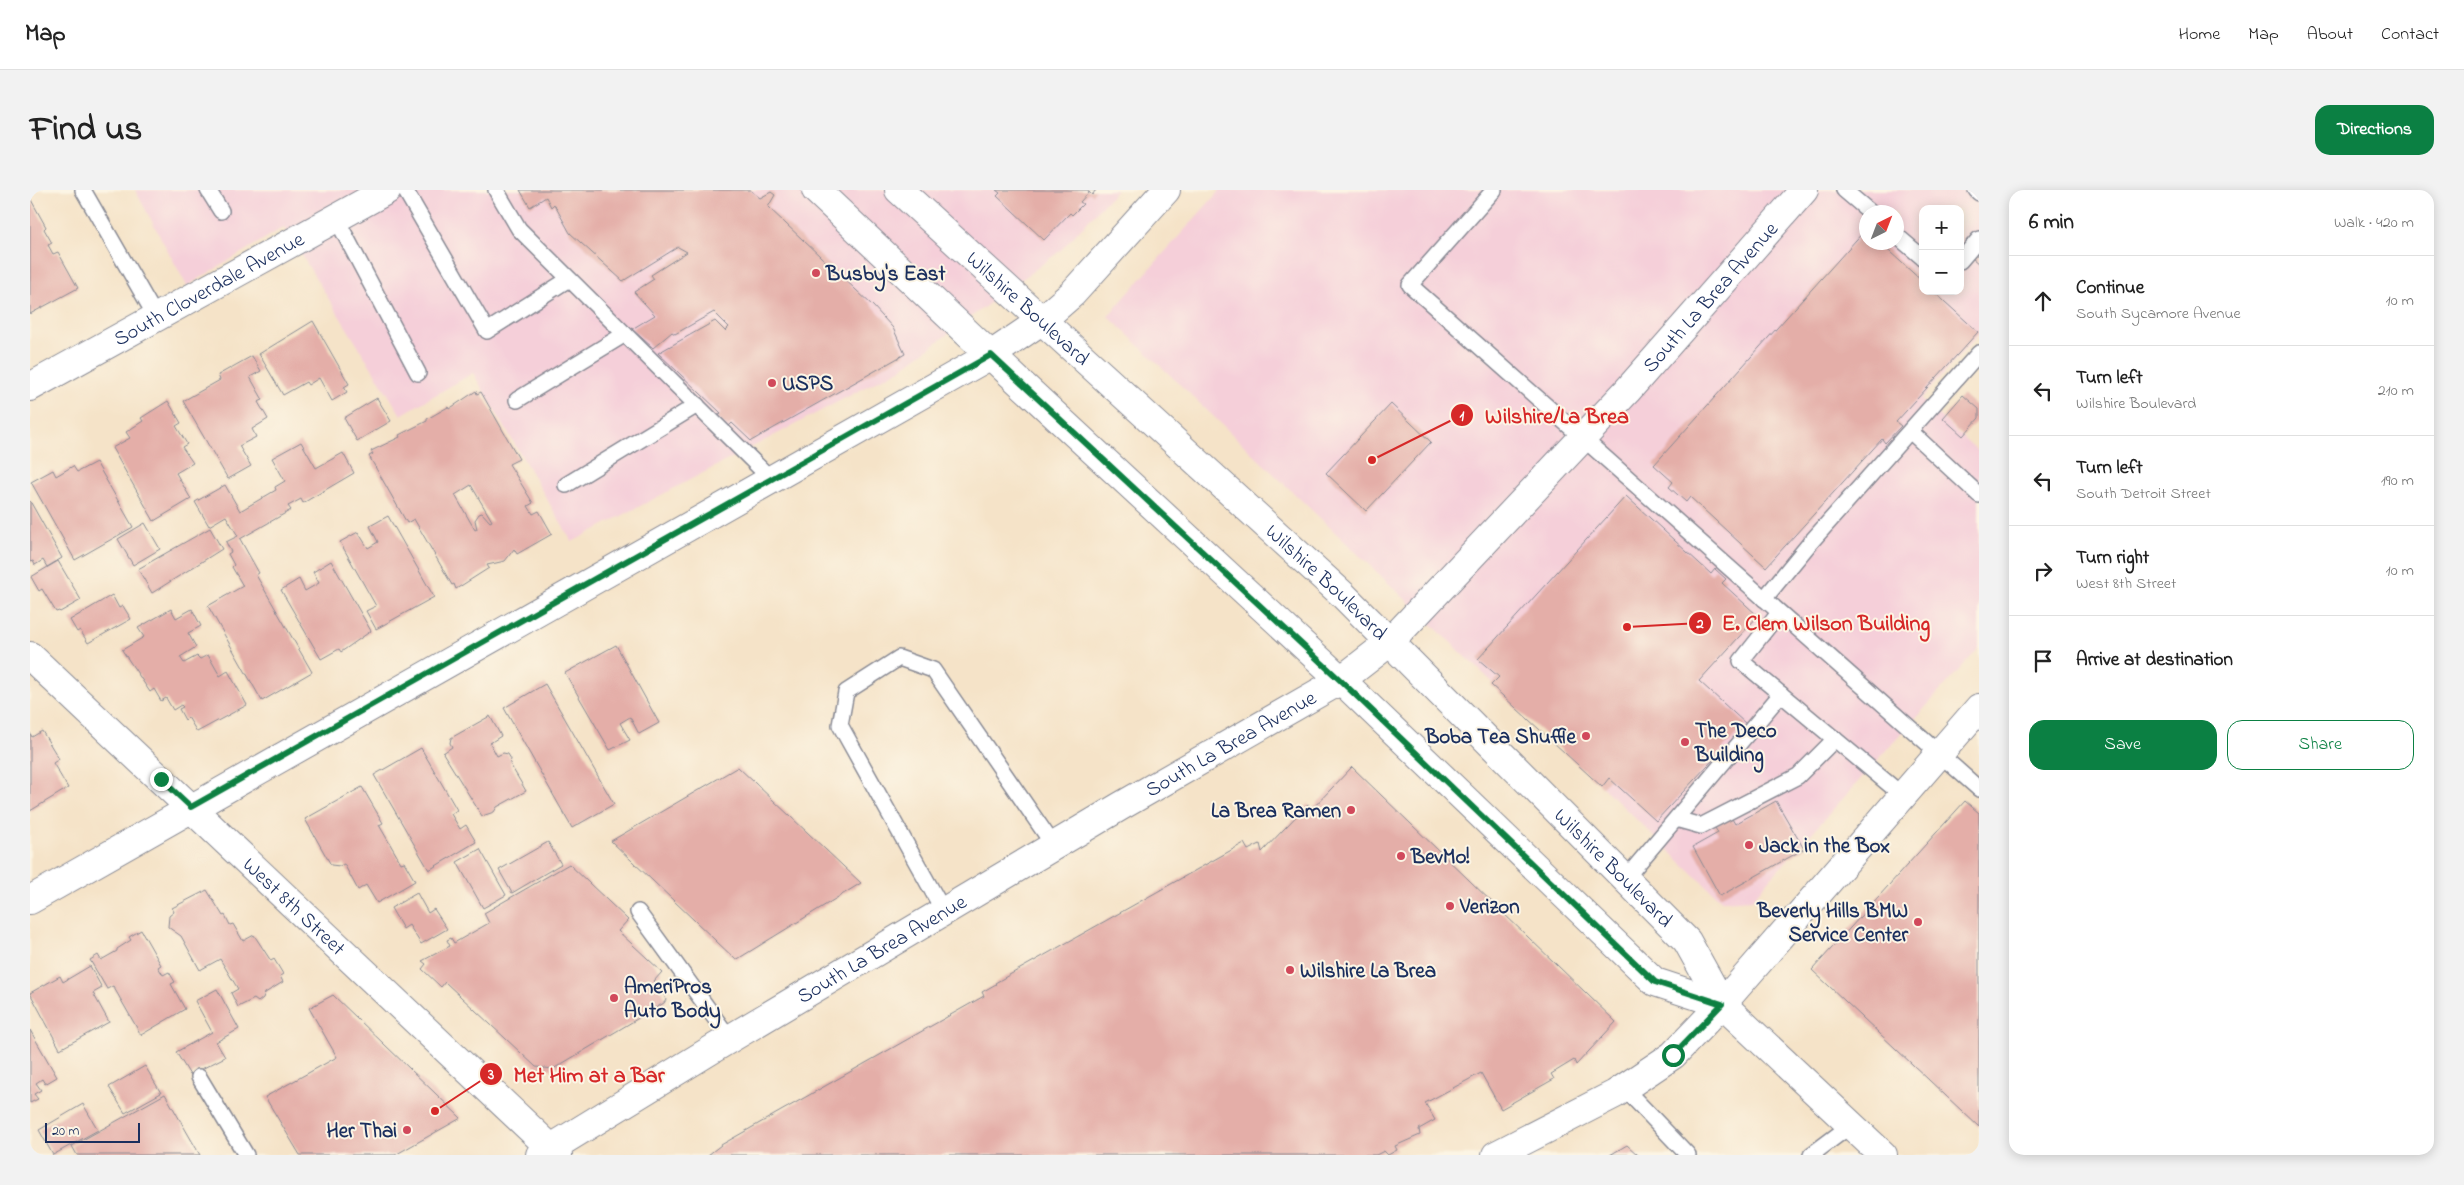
<!DOCTYPE html>
<html lang="en">
<head>
<meta charset="utf-8">
<style>
	body { margin:0; font-family:"Indie Flower",sans-serif; background:#f2f2f2; color:#222 }
	.controls { position:absolute; right:15px; top:15px; display:grid; overflow:hidden; border-radius:10px; box-shadow:0 2px 12px #0003 }
	.controls button { width:45px; height:45px; display:grid; place-items:center; padding:0; border:0; border-bottom:1px solid #e0e0e0; background:#fff; color:#222; font:25px sans-serif }
	.compass { position:absolute; left:1829px; top:15px; width:45px; height:45px; border-radius:50%; background:#fff; box-shadow:0 2px 12px #0003; rotate:42deg }
	.scale { position:absolute; left:15px; bottom:12px; width:95px; box-sizing:border-box; padding-left:5px; border:2px solid #1b2f5e; border-top:0; font-size:14px; line-height:18px; white-space:nowrap; color:#1b2f5e; -webkit-text-stroke:4px #fcf5e5; paint-order:stroke }
	.stop { position:absolute; width:15px; height:15px; margin:-11px; border:4px solid #0b8043; border-radius:50%; background:#fff }
	.stop.end { background:#0b8043; border-color:#fff; box-shadow:0 1px 5px #0008 }
	.list { margin:0; padding:0; list-style:none }
	h2 { display:flex; justify-content:space-between; align-items:center; height:65px; margin:0; padding:0 20px; font-size:21px }
	h2 small { font-size:16px; font-weight:400; color:#767676 }
	.list li { display:grid; grid-template-columns:32px 1fr auto; gap:15px; align-items:center; box-sizing:border-box; height:90px; padding:0 20px; border-top:1px solid #e0e0e0 }
	.list b { display:block; font-size:19px; white-space:nowrap }
	.list p { margin:0; font-size:16px; white-space:nowrap; color:#767676 }
	.list em { font-size:16px; font-style:normal; color:#767676 }
	.actions { display:flex; gap:10px; padding:15px 20px }
	.actions a { flex:1; padding:11px 0; border:1px solid #0b8043; border-radius:15px; text-align:center; font-size:18px; color:#0b8043 }
	.actions .main { background:#0b8043; color:#fff }
	.icon { flex:none; width:28px; height:28px; fill:none; stroke:currentColor; stroke-width:2; stroke-linecap:round; stroke-linejoin:round }
	.map { position:relative; flex:none; width:1949px; height:965px; overflow:hidden; border-radius:15px }
	header { display:flex; align-items:center; gap:30px; box-sizing:border-box; height:70px; padding:0 25px; background:#fff; border-bottom:1px solid #e0e0e0 }
	header strong { font-size:24px }
	nav { display:flex; gap:28px; margin-inline-start:auto; font-size:18px }
	.intro { display:flex; align-items:center; justify-content:space-between; box-sizing:border-box; height:120px; padding:0 30px }
	h1 { margin:0; font-size:35px }
	.button { padding:12px 22px; border-radius:15px; background:#0b8043; color:#fff; font-size:18px; font-weight:700 }
	main { display:flex; gap:30px; padding:0 30px }
	aside { flex:1; background:#fff; border-radius:15px; box-shadow:0 2px 12px #0003 }
	.map>svg:first-child { display:block }
	.built { fill:#f5cfd9; fill-rule:evenodd }
	.building { fill:#e4aea8; fill-rule:evenodd }
	.lines { fill:none; stroke-linecap:round; stroke-linejoin:round }
	.lane-casing { stroke:#888993; stroke-width:18 }
	.street-casing { stroke:#888993; stroke-width:30 }
	.secondary-casing { stroke:#888993; stroke-width:30 }
	.primary-casing { stroke:#888993; stroke-width:30 }
	.lane { stroke:#fff; stroke-width:15 }
	.street { stroke:#fff; stroke-width:28 }
	.secondary { stroke:#fff; stroke-width:28 }
	.primary { stroke:#fff; stroke-width:28 }
	.route { stroke:#0b8043; stroke-width:6 }
	.poi-dot { fill:#d1495b; stroke:#fcf5e5; stroke-width:2 }
	.labels { text-anchor:middle; stroke-width:4; stroke-linejoin:round; paint-order:stroke }
	.poi-label { font-size:21px; font-weight:bold; fill:#1b2f5e; stroke:#fcf5e5; text-anchor:start }
	.street-label { font-size:21px; fill:#1b2f5e; stroke:#fcf5e5 }
	.leader { fill:none; stroke:#d62828; stroke-width:2 }
	.callout-dot { fill:#d62828; stroke:#fcf5e5; stroke-width:2 }
	.mark-label { font-size:15px; text-anchor:middle; font-weight:bold; fill:#fff }
	.callout-label { font-size:22px; text-anchor:middle; font-weight:bold; fill:#d62828; stroke:#fcf5e5; stroke-width:4; stroke-linejoin:round; paint-order:stroke }
</style>
</head>
<body>
<header>
<strong>Map</strong>
<nav><a>Home</a><a>Map</a><a>About</a><a>Contact</a></nav>
</header>
<div class="intro"><h1>Find us</h1><a class="button">Directions</a></div>
<main>
<div class="map">
<svg width="1949" height="965" viewBox="0 0 1949 965">
	<rect width="100%" height="100%" fill="#fcf5e5"/>
	<filter id="ink" filterUnits="userSpaceOnUse"><feTurbulence type="fractalNoise" baseFrequency=".02" numOctaves="2"/><feDisplacementMap in="SourceGraphic" scale="10" xChannelSelector="R" yChannelSelector="G"/><feConvolveMatrix kernelMatrix="1 2 1 2 8 2 1 2 1" color-interpolation-filters="sRGB"/></filter>
	<filter id="wash" filterUnits="userSpaceOnUse"><feTurbulence type="fractalNoise" baseFrequency=".0096" numOctaves="4" result="noise"/><feDisplacementMap in="SourceGraphic" scale="20" xChannelSelector="R" yChannelSelector="G"/><feGaussianBlur stdDeviation="1.12" result="paint"/><feColorMatrix in="noise" values="0 0 0 0 0 0 0 0 0 0 0 0 0 0 0 0 0 1.4 0 .05"/><feComposite in="paint" operator="in"/></filter>
	<g filter="url(#wash)">
		<rect width="100%" height="100%" fill="#f5e3c8"/>
		<g class="built">
			<polygon points="105,0 1087,0 1030,61 872,178 542,352 443,183 371,225 254,37 157,96"/>
			<path d="M1190 0H1949V144L1891 209 1949 262V458L1722 709 1692 711 1078 126ZM1893 19H1930V101H1893ZM1836 22H1866V52H1836Z"/>
		</g>
		<g id="blocks">
			<g class="building">
				<polygon points="490,0 720,0 730,8 741,2 745,5 738,17 843,116 863,138 875,164 721,251 702,233 698,237 687,228 691,223 628,163 685,131 695,141 699,137 684,122 645,144 642,142 623,158 602,139 625,125 604,102 624,89 621,85 657,62 648,57 593,91 540,43 524,14 521,17 516,7 500,17"/>
				<polygon points="966,0 1066,0 1062,5 1059,2 1050,12 1053,14 1042,25 1040,23 1014,50 967,6 970,3"/>
				<polygon points="0,8 16,37 14,39 22,53 18,55 23,64 28,62 48,98 0,124"/>
				<polygon points="1835,40 1836,52 1849,52 1893,92 1893,101 1903,101 1948,142 1866,232 1871,236 1855,253 1852,249 1736,377 1660,307 1656,312 1639,297 1643,292 1624,275"/>
				<polygon points="1949,59 1949,74 1942,68"/>
				<polygon points="283,131 319,194 314,197 317,202 302,211 289,188 278,195 276,192 253,205 229,164"/>
				<polygon points="222,166 231,181 220,187 233,210 228,212 238,229 222,239 226,247 209,256 221,276 198,289 153,211 190,190 188,185"/>
				<path d="M446 201 447 204 451 202 489 269 479 274 503 313 498 316 503 324 509 321 522 344 487 364 484 359 475 371 457 375 459 378 426 399 424 394 422 395 384 329 377 333 339 266 343 264 341 261 370 247 369 245 397 231V229L418 217 419 219ZM441 295 462 331 460 332 452 323 449 324 445 330 447 339 445 340 425 305Z"/>
				<polygon points="1933,205 1949,219 1949,228 1933,246 1913,228"/>
				<polygon points="347,208 361,231 327,251 314,228"/>
				<polygon points="138,211 151,233 146,236 157,254 152,257 163,273 146,283 161,309 124,331 82,258 100,248 96,242 113,231 111,228"/>
				<polygon points="1361,214 1401,252 1336,321 1296,283"/>
				<polygon points="271,252 286,278 313,263 324,283 273,313 271,309 258,316 261,320 210,349 229,383 226,385 282,482 232,511 178,416 213,396 202,377 204,375 198,364 201,362 196,352 208,346 196,326 179,336 165,312 195,295 210,321 246,300 245,297 255,291 242,268"/>
				<polygon points="66,272 103,337 45,370 1,292 23,280 26,286 43,276 47,282"/>
				<polygon points="1596,306 1681,384 1685,379 1696,389 1692,393 1728,426 1669,491 1716,534 1626,631 1579,588 1572,597 1461,495 1469,487 1448,469"/>
				<polygon points="0,311 32,368 17,377 13,370 5,375 3,371 0,372"/>
				<polygon points="358,326 404,407 346,439 336,421 346,416 310,352 328,342 338,358 348,352 340,336"/>
				<polygon points="115,333 130,359 103,375 88,349"/>
				<polygon points="180,338 192,359 122,403 108,379"/>
				<polygon points="28,371 51,410 30,422 29,421 26,422 12,399 9,401 1,387"/>
				<polygon points="301,371 341,441 311,462 309,459 291,469 251,400 269,389 275,401 289,393 283,382"/>
				<polygon points="82,405 89,418 93,416 101,429 58,453 50,440 47,442 40,430"/>
				<polygon points="141,419 146,428 162,419 171,436 158,443 166,457 150,467 154,473 167,466 170,469 178,465 190,486 198,481 217,515 167,542 158,527 155,530 149,519 153,517 151,515 143,520 136,508 131,511 124,499 120,502 92,460 114,447 108,438"/>
				<polygon points="586,455 629,533 609,544 600,527 590,533 600,550 580,560 535,483"/>
				<polygon points="515,494 584,614 542,638 474,518"/>
				<polygon points="460,526 471,546 460,553 467,566 473,563 478,564 481,569 480,574 496,601 467,617 464,622 452,626 413,563 422,557 420,553 421,548"/>
				<polygon points="12,541 29,569 23,573 38,598 0,621 0,543 2,547"/>
				<polygon points="391,558 427,620 421,624 430,639 436,635 446,652 399,680 344,585"/>
				<polygon points="708,577 831,693 706,770 581,651"/>
				<polygon points="1322,577 1586,832 1546,875 1544,870 1521,884 1524,889 1471,919 1451,883 1395,913 1405,930 1389,939 1390,945 1365,956 1367,960 1358,965 1354,961 1346,965 678,965 691,955 954,806 952,802 966,794 965,793 1214,653 1218,660 1230,654 1232,662 1278,614 1281,620"/>
				<polygon points="332,597 353,633 349,635 371,673 374,672 385,691 347,713 336,695 328,700 314,674 310,676 301,675 275,629"/>
				<polygon points="1746,611 1774,659 1690,706 1663,657 1688,643 1684,636 1701,627 1705,634"/>
				<polygon points="1935,611 1949,623 1949,937 1782,780"/>
				<polygon points="518,652 531,674 482,703 469,680"/>
				<polygon points="450,659 476,705 453,718 427,672"/>
				<polygon points="539,674 598,730 588,741 632,782 624,791 631,798 636,810 634,813 523,879 506,877 415,792 411,797 392,779 396,774 392,771 420,756 417,750 421,748 424,753 459,733 454,723"/>
				<polygon points="177,700 193,726 195,725 200,735 203,734 213,751 224,745 241,771 244,769 253,784 250,786 253,792 235,803 233,808 228,812 224,809 208,817 201,803 208,799 190,769 170,780 151,746 138,737 139,726 144,722 142,718"/>
				<polygon points="387,703 398,723 404,719 417,739 391,754 379,735 373,739 361,718"/>
				<polygon points="111,740 131,775 128,777 133,785 139,782 145,792 141,794 155,819 111,845 83,796 77,799 60,770 68,765 71,770 87,761 87,759 101,750 99,747"/>
				<polygon points="60,776 72,798 63,803 79,832 30,859 0,803 30,786 33,792"/>
				<polygon points="187,799 209,839 186,852 195,867 160,885 146,862 182,842 165,811"/>
				<polygon points="303,805 431,928 365,965 270,965 235,907 307,867 279,818"/>
				<polygon points="0,840 27,887 15,894 12,889 6,893 11,900 4,904 8,909 0,913"/>
				<polygon points="115,876 131,903 95,923 79,897"/>
				<polygon points="135,904 170,965 47,965 42,956"/>
				<polygon points="53,914 68,940 23,965 9,940"/>
				<polygon points="1597,955 1608,965 1580,965"/>
			</g>
		</g>
	</g>
	<g filter="url(#ink)">
		<use href="#blocks" fill-opacity="0" stroke="#888993" stroke-width="1"/>
		<g class="lines">
			<g class="lane-casing">
				<g id="lane">
					<polyline points="53,0 126,127"/>
					<polyline points="178,0 191,21"/>
					<polyline points="375,0 457,141 539,89"/>
					<polyline points="466,0 489,39 741,289"/>
					<polyline points="1464,0 1380,95 1949,599"/>
					<polyline points="1814,0 1840,22"/>
					<polyline points="1946,0 1949,3"/>
					<polyline points="306,28 388,183"/>
					<polyline points="1866,45 1893,68"/>
					<polyline points="1930,71 1949,49"/>
					<polyline points="487,210 595,144"/>
					<polyline points="1880,241 1949,305"/>
					<polyline points="536,295 667,215"/>
					<polyline points="1734,409 1780,353 1949,163"/>
					<polyline points="1749,423 1711,471 1872,605"/>
					<polyline points="1646,629 1671,636 1768,586 1805,549"/>
					<polyline points="1595,689 1751,504"/>
					<polyline points="608,722 700,849"/>
					<polyline points="914,722 810,535 816,502 869,468 903,480 1024,656"/>
					<polyline points="169,887 216,965"/>
					<polyline points="1594,898 1658,965"/>
					<polyline points="1781,965 1821,935"/>
				</g>
			</g>
			<g class="street-casing">
				<g id="street">
					<path id="s1" d="M0 197 357 0"/>
					<polyline points="0,710 961,165 1011,131 1042,104 1136,0"/>
					<polyline points="1466,965 1585,904 1643,865 1692,814 1949,518"/>
				</g>
			</g>
			<g class="secondary-casing">
				<g id="secondary">
					<path id="s2" d="M0 466 528 965"/>
				</g>
			</g>
			<g class="primary-casing">
				<g id="primary">
					<polyline points="786,0 986,189 1311,490 1625,792 1692,814"/>
					<path id="s3" d="M869 0 1313 405 1657 751 1692 814 1853 965"/>
					<path id="s4" d="M510 965 686 857 1091 616 1311 490 1360 452 1597 201 1774 0"/>
				</g>
			</g>
			<use href="#lane" class="lane"/>
			<use href="#street" class="street"/>
			<use href="#secondary" class="secondary"/>
			<use href="#primary" class="primary"/>
		</g>
	</g>
	<g class="lines" filter="url(#ink)">
		<polyline class="route" points="131,589 161,617 961,165 1310,490 1625,792 1692,814 1643,865"/>
	</g>
	<g class="poi-dot">
		<circle cx="786" cy="83" r="5"/>
		<circle cx="742" cy="193" r="5"/>
		<circle cx="1556" cy="546" r="5"/>
		<circle cx="1655" cy="552" r="5"/>
		<circle cx="1321" cy="620" r="5"/>
		<circle cx="1719" cy="655" r="5"/>
		<circle cx="1371" cy="666" r="5"/>
		<circle cx="1420" cy="716" r="5"/>
		<circle cx="1888" cy="732" r="5"/>
		<circle cx="1260" cy="780" r="5"/>
		<circle cx="584" cy="808" r="5"/>
		<circle cx="377" cy="940" r="5"/>
	</g>
	<g class="labels">
		<g class="poi-label">
			<text x="796" y="90">Busby's East</text>
			<text x="752" y="200">USPS</text>
			<text x="1665" y="547">The Deco<tspan x="1665" dy="24">Building</tspan></text>
			<text x="1546" y="553" text-anchor="end">Boba Tea Shuffle</text>
			<text x="1311" y="627" text-anchor="end">La Brea Ramen</text>
			<text x="1729" y="662">Jack in the Box</text>
			<text x="1381" y="673">BevMo!</text>
			<text x="1430" y="723">Verizon</text>
			<text x="1878" y="727" text-anchor="end">Beverly Hills BMW<tspan x="1878" dy="24">Service Center</tspan></text>
			<text x="1270" y="787">Wilshire La Brea</text>
			<text x="594" y="803">AmeriPros<tspan x="594" dy="24">Auto Body</tspan></text>
			<text x="367" y="947" text-anchor="end">Her Thai</text>
		</g>
		<g class="street-label">
			<text dy="7" stroke="none"><textPath href="#s1" startOffset="204">South Cloverdale Avenue</textPath></text>
			<text dy="7" stroke="none"><textPath href="#s4" startOffset="1464">South La Brea Avenue</textPath></text>
			<text dy="7" stroke="none"><textPath href="#s3" startOffset="175">Wilshire Boulevard</textPath></text>
			<text dy="7" stroke="none"><textPath href="#s3" startOffset="580">Wilshire Boulevard</textPath></text>
			<text dy="7" stroke="none"><textPath href="#s4" startOffset="804">South La Brea Avenue</textPath></text>
			<text dy="7" stroke="none"><textPath href="#s3" startOffset="985">Wilshire Boulevard</textPath></text>
			<text dy="7" stroke="none"><textPath href="#s2" startOffset="364">West 8th Street</textPath></text>
			<text dy="7" stroke="none"><textPath href="#s4" startOffset="399">South La Brea Avenue</textPath></text>
		</g>
	</g>
	<path class="leader" d="M1342 270L1432 225M1597 437L1670 433M405 921L461 884"/>
	<g class="callout-dot">
		<circle cx="1342" cy="270" r="5"/>
		<circle cx="1597" cy="437" r="5"/>
		<circle cx="405" cy="921" r="5"/>
		<circle cx="1432" cy="225" r="12"/>
		<circle cx="1670" cy="433" r="12"/>
		<circle cx="461" cy="884" r="12"/>
	</g>
	<g class="mark-label">
		<text x="1432" y="230">1</text>
		<text x="1670" y="438">2</text>
		<text x="461" y="889">3</text>
	</g>
	<g class="callout-label">
		<text x="1527" y="233">Wilshire/La Brea</text>
		<text x="1796" y="440">E. Clem Wilson Building</text>
		<text x="559" y="892">Met Him at a Bar</text>
	</g>
</svg>
<div class="controls">
<button>+</button>
<button>−</button>
</div>
<svg class="compass" viewBox="-18 -18 36 36"><path d="M0-13l5 13h-10z" fill="#e53935"/><path d="M0 13l5-13h-10z" fill="#767676"/></svg>
<div class="scale">20 m</div>
<div class="stop" style="left:1643px;top:865px"></div>
<div class="stop end" style="left:131px;top:589px"></div>
</div>
<aside>
<h2>6 min<small>Walk · 420 m</small></h2>
<ul class="list">
<li><svg class="icon" aria-label="ahead" viewBox="0 0 24 24"><path d="M12 20V5M6 11l6-6 6 6"/></svg><div><b>Continue</b><p>South Sycamore Avenue</p></div><em>10 m</em></li>
<li><svg class="icon" aria-label="left" viewBox="0 0 24 24"><path d="M17 20v-9H6M10 6l-5 5 5 5"/></svg><div><b>Turn left</b><p>Wilshire Boulevard</p></div><em>210 m</em></li>
<li><svg class="icon" aria-label="left" viewBox="0 0 24 24"><path d="M17 20v-9H6M10 6l-5 5 5 5"/></svg><div><b>Turn left</b><p>South Detroit Street</p></div><em>190 m</em></li>
<li><svg class="icon" aria-label="right" viewBox="0 0 24 24"><path d="M7 20v-9h11M14 6l5 5-5 5"/></svg><div><b>Turn right</b><p>West 8th Street</p></div><em>10 m</em></li>
<li><svg class="icon" aria-label="arrive" viewBox="0 0 24 24"><path d="M6 21V4h12l-3 4 3 4H6"/></svg><div><b>Arrive at destination</b></div></li>
</ul>
<div class="actions"><a class="main">Save</a><a>Share</a></div>
</aside>
</main>
</body>
</html>
